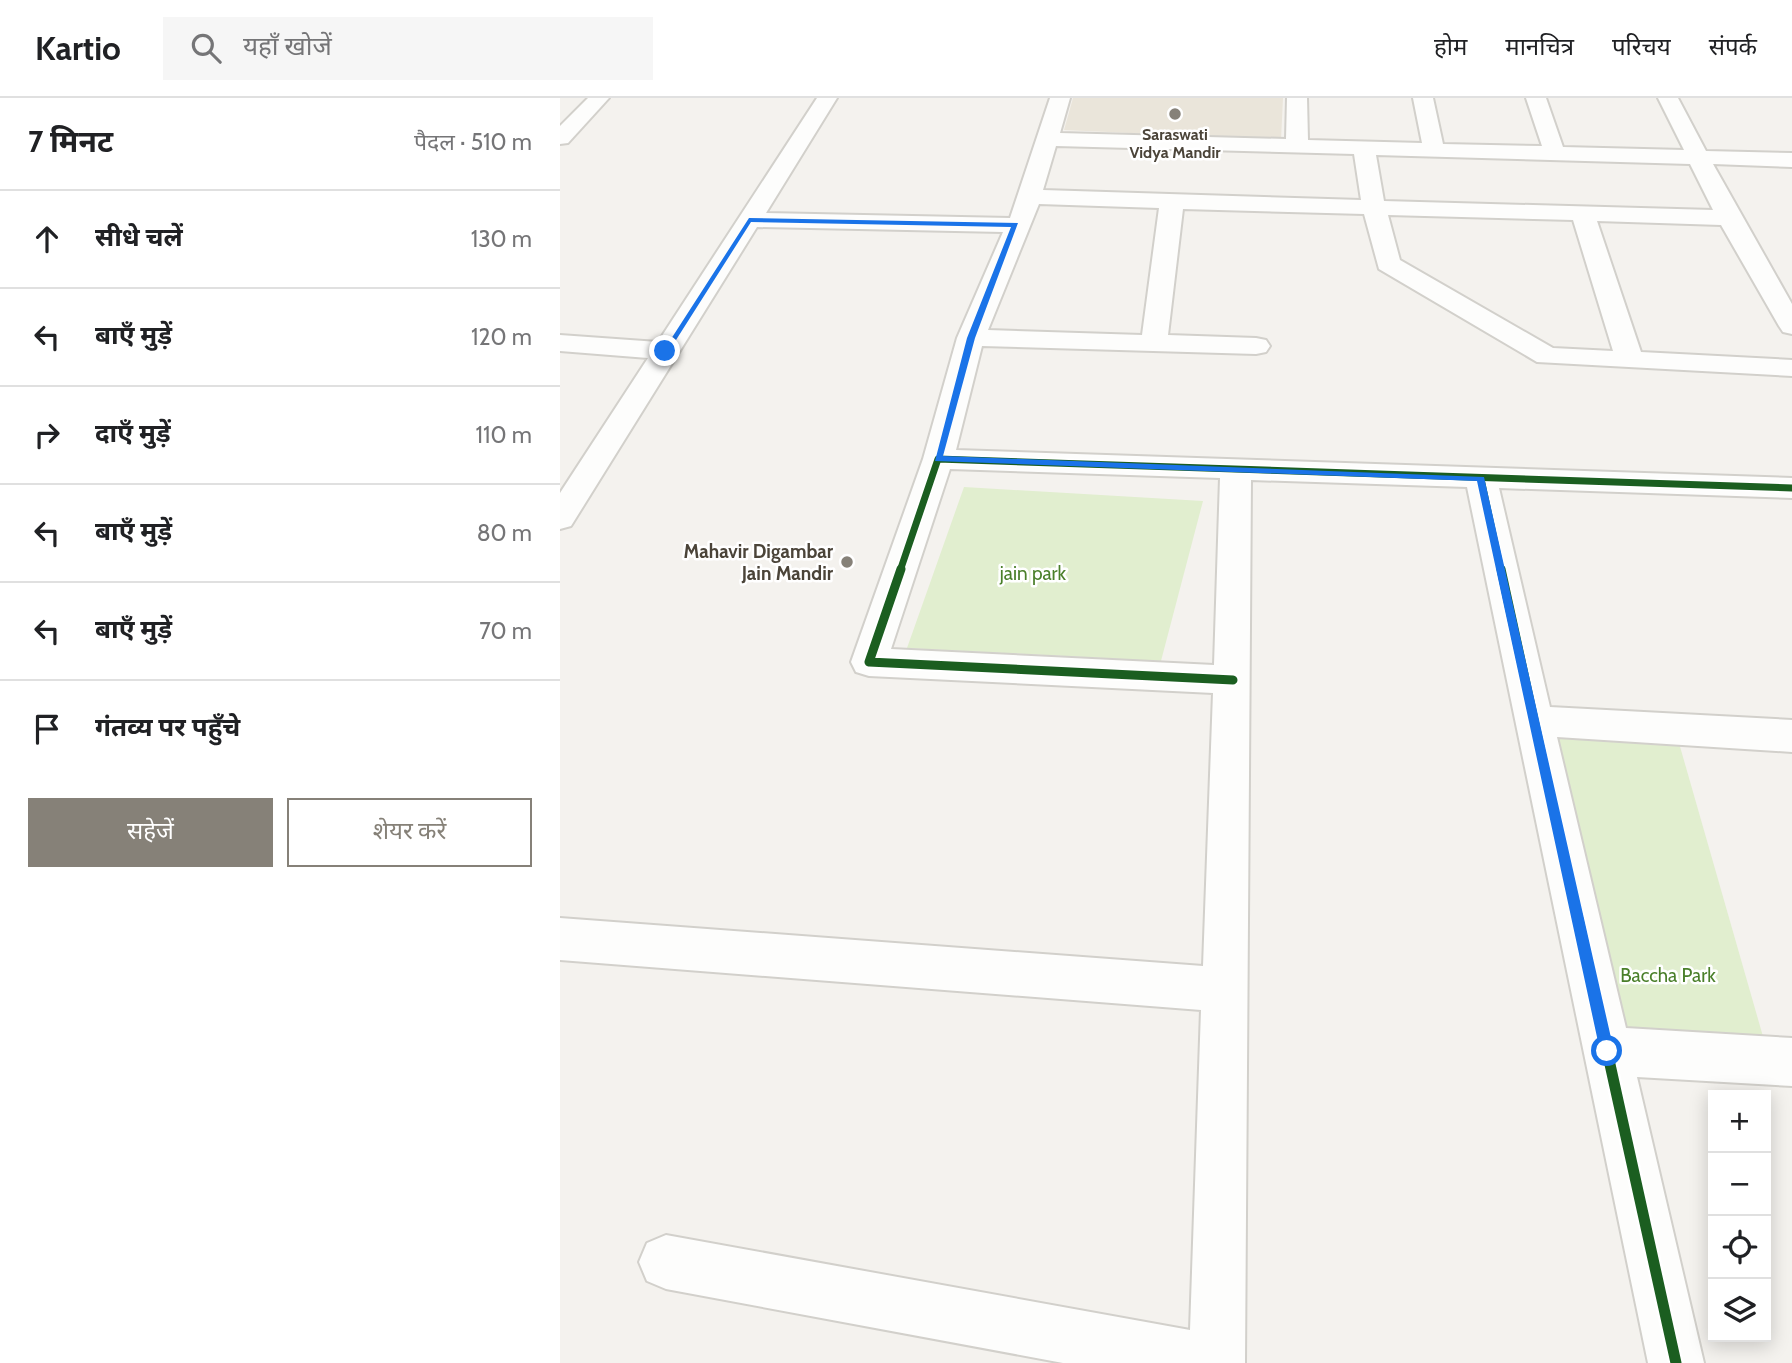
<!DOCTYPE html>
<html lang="hi">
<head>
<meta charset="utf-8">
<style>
	body { margin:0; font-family:Cabin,"Noto Sans Devanagari",sans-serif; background:#f6f6f6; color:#202124 }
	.controls { position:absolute; right:21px; bottom:21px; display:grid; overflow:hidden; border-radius:0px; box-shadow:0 4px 18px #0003 }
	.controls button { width:63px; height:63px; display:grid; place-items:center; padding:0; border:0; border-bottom:2px solid #e0e0e0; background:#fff; color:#202124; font:35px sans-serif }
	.stop { position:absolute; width:21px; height:21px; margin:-16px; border:5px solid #1a73e8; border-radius:50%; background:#fff }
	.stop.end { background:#1a73e8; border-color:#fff; box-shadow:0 2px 7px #0008 }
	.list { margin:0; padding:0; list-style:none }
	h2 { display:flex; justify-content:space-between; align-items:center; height:91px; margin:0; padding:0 28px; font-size:30px }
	h2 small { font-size:23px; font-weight:400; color:#757577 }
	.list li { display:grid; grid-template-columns:46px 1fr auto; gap:21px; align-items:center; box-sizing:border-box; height:98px; padding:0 28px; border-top:2px solid #e0e0e0 }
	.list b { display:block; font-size:26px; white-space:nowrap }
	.list em { font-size:23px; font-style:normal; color:#757577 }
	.actions { display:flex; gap:14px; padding:21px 28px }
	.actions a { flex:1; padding:16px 0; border:2px solid #868178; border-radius:0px; text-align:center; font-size:24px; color:#868178 }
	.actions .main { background:#868178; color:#fff }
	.icon { flex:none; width:38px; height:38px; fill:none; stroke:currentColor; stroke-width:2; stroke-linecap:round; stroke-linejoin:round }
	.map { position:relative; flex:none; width:1232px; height:1265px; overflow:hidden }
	header { display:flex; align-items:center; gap:42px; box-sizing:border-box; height:98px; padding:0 35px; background:#fff; border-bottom:2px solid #e0e0e0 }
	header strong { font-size:33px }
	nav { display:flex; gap:38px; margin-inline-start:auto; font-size:24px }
	.search { width:490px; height:63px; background:#f6f6f6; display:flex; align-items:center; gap:18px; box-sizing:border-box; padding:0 24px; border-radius:0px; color:#757577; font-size:26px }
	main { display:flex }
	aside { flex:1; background:#fff }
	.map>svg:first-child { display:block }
	.education { fill:#eae5da }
	.green { fill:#e1eecf }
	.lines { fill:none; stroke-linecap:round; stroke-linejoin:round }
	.minor-casing { stroke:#d2d0cb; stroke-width:4 }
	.minor { fill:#fdfdfc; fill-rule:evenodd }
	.cycleway-far2-casing { stroke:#fff; stroke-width:10 }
	.cycleway-far1-casing { stroke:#fff; stroke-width:13 }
	.cycleway-casing { stroke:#fff; stroke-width:16 }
	.cycleway-far2 { stroke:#1b5e20; stroke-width:7 }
	.cycleway-far1 { stroke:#1b5e20; stroke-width:9 }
	.cycleway { stroke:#1b5e20; stroke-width:11 }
	.route { fill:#1a73e8 }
	.poi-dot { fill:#868178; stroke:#fff; stroke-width:2.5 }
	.labels { text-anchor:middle; stroke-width:5; stroke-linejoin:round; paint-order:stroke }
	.far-poi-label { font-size:16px; font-weight:bold; fill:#4b4439; stroke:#fff }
	.poi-label { font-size:19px; font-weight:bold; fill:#4b4439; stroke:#fff; text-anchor:end }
	.park-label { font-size:19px; fill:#4a7f2a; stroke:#fff }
</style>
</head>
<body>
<header>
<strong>Kartio</strong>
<div class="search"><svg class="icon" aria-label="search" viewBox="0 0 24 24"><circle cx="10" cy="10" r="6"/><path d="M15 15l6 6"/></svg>यहाँ खोजें</div>
<nav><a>होम</a><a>मानचित्र</a><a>परिचय</a><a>संपर्क</a></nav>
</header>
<main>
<aside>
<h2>7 मिनट<small>पैदल · 510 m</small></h2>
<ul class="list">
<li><svg class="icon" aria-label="ahead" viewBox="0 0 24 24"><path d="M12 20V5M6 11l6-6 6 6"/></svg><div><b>सीधे चलें</b></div><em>130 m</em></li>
<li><svg class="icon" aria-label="left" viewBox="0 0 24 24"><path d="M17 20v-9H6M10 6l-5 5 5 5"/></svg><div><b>बाएँ मुड़ें</b></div><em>120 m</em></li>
<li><svg class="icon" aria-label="right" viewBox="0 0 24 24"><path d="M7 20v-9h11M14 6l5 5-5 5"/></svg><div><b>दाएँ मुड़ें</b></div><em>110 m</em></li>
<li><svg class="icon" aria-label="left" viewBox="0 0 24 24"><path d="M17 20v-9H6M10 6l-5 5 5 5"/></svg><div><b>बाएँ मुड़ें</b></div><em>80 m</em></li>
<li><svg class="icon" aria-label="left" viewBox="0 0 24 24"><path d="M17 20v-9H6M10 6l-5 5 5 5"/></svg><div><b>बाएँ मुड़ें</b></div><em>70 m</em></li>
<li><svg class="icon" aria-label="arrive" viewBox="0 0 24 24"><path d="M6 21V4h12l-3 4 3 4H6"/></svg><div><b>गंतव्य पर पहुँचे</b></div></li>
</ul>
<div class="actions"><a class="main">सहेजें</a><a>शेयर करें</a></div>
</aside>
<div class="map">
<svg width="1232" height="1265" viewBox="0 0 1232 1265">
	<rect width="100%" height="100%" fill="#f4f2ee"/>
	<polygon class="education" points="513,0 723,0 721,42 504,32"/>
	<g class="green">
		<polygon points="404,389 643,403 601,563 347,550"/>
		<polygon points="975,623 1115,631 1210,963 1047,953"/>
	</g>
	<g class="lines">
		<g class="minor-casing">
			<g id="minor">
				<polygon points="28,0 49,0 8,45 0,46 0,28"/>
				<path d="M257 0H277L206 115 450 120 490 0H510L500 35 726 41 727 0H747L748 42 862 45 853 0H873L883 46 982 48 966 0H986L1003 49 1124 52 1098 0H1118L1146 53 1232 55V69L1153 66 1232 206V236L1223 234 1219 228 1161 127 1037 123 1081 254 1232 262V278L977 264 819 171 804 116 623 111 608 237 696 240 706 242 710 248 706 254 696 256 422 248 396 352 1232 380V400L939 390 990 609 1232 622V654L997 639 1066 930 1232 940V988L1077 979 1144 1265H1088L907 389 691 382 685 1265H503L106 1191 87 1183 79 1164 87 1145 106 1137 630 1232 641 912 0 862V820L643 868 653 595 309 578 296 574 291 564 363 361 397 240 443 134 197 129 11 428 0 431V395L88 260 0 253V237L98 244ZM496 48 794 56 801 102 483 92ZM816 57 1130 66 1153 112 824 103ZM479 106 599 110 582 237 428 232ZM828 117 1013 122 1053 253 993 250 840 162ZM390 371 660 380 654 567 331 551Z"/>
			</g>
		</g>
		<use href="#minor" class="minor"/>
		<g class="cycleway-far2-casing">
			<g id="cycleway-far2">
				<polyline points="921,381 941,473"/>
				<polyline points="340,473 378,361 1232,390"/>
			</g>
		</g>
		<g class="cycleway-far1-casing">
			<g id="cycleway-far1">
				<polyline points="341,471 309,564 673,582"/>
				<polyline points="941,471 1017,818"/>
			</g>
		</g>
		<g class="cycleway-casing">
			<polyline id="cycleway" points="1017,817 1116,1265"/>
		</g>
		<use href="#cycleway-far2" class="cycleway-far2"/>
		<use href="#cycleway-far1" class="cycleway-far1"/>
		<use href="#cycleway" class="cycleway"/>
	</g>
	<polygon class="route" points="189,120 458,125 415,240 383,358 924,379 1054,953 1052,958 1042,958 1040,953 917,383 375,363 407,240 451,129 191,124 109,253 102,255"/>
	<g class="poi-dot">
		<circle cx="615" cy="16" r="7"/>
		<circle cx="287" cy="464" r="7"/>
	</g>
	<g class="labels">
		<g class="far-poi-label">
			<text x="615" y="42">Saraswati<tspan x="615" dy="18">Vidya Mandir</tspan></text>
		</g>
		<g class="poi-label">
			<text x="273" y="460">Mahavir Digambar<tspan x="273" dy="22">Jain Mandir</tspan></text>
		</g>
		<g class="park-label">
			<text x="473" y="482">jain park</text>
			<text x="1108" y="884">Baccha Park</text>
		</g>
	</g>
</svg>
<div class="controls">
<button>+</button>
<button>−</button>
<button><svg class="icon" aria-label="locate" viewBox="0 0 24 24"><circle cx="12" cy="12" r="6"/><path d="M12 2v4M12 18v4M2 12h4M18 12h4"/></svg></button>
<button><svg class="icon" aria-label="layers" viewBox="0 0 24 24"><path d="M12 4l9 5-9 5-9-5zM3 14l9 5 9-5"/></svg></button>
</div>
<div class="stop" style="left:1047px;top:953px"></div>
<div class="stop end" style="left:105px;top:253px"></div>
</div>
</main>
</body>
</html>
